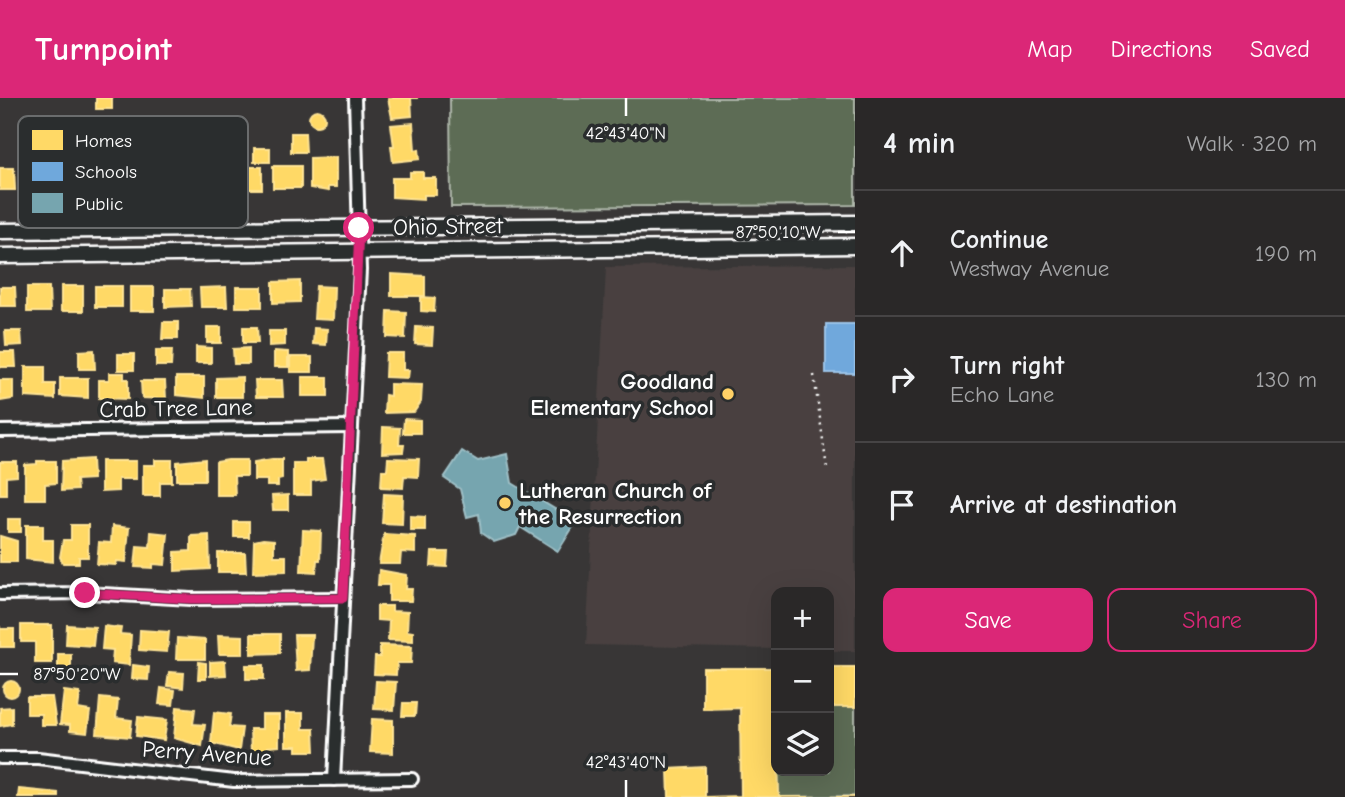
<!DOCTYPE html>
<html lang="en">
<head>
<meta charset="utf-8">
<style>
	body { margin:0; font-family:"Comic Neue",sans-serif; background:#323030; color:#f1f3f6 }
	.controls { position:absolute; right:21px; bottom:21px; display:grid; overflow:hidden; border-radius:14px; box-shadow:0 7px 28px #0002 }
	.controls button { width:63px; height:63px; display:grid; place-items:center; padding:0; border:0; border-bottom:2px solid #464445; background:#2a2828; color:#f1f3f6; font:35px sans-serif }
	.stop { position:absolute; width:21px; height:21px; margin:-16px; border:5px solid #db2777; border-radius:50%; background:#fff }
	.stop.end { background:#db2777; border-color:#fff; box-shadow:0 2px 7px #0008 }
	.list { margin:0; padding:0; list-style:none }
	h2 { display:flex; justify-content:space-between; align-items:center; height:91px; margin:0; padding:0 28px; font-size:30px }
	h2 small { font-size:23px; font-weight:400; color:#a5a6a8 }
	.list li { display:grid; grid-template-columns:46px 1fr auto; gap:21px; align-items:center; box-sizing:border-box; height:126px; padding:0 28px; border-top:2px solid #464445 }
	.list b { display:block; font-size:26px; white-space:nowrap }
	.list p { margin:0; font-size:23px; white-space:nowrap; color:#a5a6a8 }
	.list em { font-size:23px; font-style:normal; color:#a5a6a8 }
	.actions { display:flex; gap:14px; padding:21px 28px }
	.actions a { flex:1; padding:16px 0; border:2px solid #db2777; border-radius:14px; text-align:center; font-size:24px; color:#db2777 }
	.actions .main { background:#db2777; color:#fff }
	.icon { flex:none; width:38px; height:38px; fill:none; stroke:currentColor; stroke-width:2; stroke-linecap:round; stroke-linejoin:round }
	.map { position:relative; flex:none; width:855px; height:699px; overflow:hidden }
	header { display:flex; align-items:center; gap:42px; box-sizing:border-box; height:98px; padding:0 35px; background:#db2777; color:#fff }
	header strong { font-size:33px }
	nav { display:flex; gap:38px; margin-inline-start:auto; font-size:24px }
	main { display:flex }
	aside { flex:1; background:#2a2828 }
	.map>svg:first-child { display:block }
	.built { fill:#484140 }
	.green { fill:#5d6c54; stroke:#aeb6aa; stroke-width:2 }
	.homes { fill:#ffd966; stroke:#ffe494; stroke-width:2 }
	.schools { fill:#6fa8dc; stroke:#9ac2e6; stroke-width:2 }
	.public { fill:#76a5af; stroke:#9fc0c7; stroke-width:2 }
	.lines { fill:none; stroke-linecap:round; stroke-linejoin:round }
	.minor-casing { stroke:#fff; stroke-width:16 }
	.tertiary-casing { stroke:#fff; stroke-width:19 }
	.path { stroke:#fff; stroke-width:2.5; stroke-dasharray:2 5; stroke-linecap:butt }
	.minor { stroke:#2a2d2e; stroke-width:10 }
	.tertiary { stroke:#2a2d2e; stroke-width:14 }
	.route { stroke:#db2777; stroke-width:9 }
	.ticks { fill:none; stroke:#fff; stroke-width:2.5 }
	.poi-dot { fill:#ffd166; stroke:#2a2d2e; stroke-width:2.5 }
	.labels { text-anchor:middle; stroke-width:7; stroke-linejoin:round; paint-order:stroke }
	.street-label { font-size:23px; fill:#fff; stroke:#2a2d2e }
	.poi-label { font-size:23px; font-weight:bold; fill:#fff; stroke:#2a2d2e; text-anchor:end }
	.key { fill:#2a2d2e; stroke:#6a6c6d; stroke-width:2 }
	.key-label { font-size:19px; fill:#fff }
	.ticks-label { font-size:18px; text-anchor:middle; fill:#fff; stroke:#2a2d2e; stroke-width:7; stroke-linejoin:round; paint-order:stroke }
</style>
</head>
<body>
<header>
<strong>Turnpoint</strong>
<nav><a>Map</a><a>Directions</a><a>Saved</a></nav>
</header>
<main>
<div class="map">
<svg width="855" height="699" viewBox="0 0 855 699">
	<rect width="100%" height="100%" fill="#383636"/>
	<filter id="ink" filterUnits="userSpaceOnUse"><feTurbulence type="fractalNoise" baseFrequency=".0143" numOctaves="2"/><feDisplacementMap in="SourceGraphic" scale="14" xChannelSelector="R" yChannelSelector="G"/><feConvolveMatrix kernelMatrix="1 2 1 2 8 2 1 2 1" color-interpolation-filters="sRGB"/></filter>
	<g filter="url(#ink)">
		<polygon class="built" points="855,167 855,553 829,553 829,494 776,494 776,551 586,547 606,169"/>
		<g class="green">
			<polygon points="450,0 855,0 855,107 451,109"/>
			<polygon points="829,609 855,609 855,698 779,699 778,673 829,673"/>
		</g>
		<g class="homes">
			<rect x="96" y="0" width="16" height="11"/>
			<polygon points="388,0 418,0 411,0 412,18 392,20"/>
			<circle cx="317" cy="20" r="8"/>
			<polygon points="413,25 415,52 419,51 420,61 393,64 391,48 394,48 391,27"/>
			<polygon points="291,35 305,35 306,54 291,54"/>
			<rect x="254" y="50" width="16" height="14"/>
			<polygon points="336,59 336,89 328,89 328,93 310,90 310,60"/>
			<rect x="273" y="68" width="28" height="22"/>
			<rect x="237" y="69" width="25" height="22"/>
			<polygon points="0,70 14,70 15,92 0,92"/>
			<polygon points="410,74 423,74 423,80 436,80 436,97 424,97 424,101 392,99 392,80 410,80"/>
			<polygon points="391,176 425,178 425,198 391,198"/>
			<polygon points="300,183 300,204 273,205 273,184"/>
			<rect x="61" y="188" width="22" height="25"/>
			<rect x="95" y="188" width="27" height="21"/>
			<polygon points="316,188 334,189 333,222 314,221"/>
			<polygon points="0,189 15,189 16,208 0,208"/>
			<polygon points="27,189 49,189 50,214 27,214"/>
			<rect x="130" y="189" width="24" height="24"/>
			<polygon points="226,189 227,209 201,209 200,190"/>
			<rect x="236" y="189" width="26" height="20"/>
			<polygon points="165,191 190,191 191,208 165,209"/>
			<polygon points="421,199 435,200 434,214 421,213"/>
			<polygon points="388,213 406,214 405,240 387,239"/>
			<polygon points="163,224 178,224 178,241 162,241"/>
			<rect x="207" y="229" width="14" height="16"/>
			<polygon points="243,229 257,229 258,245 243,245"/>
			<polygon points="416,229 433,230 432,247 415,246"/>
			<polygon points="314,230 327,231 326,247 313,246"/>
			<polygon points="5,233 21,233 22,247 6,248"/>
			<polygon points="269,233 285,233 285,247 269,248"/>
			<polygon points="196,249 211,250 211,265 196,265"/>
			<polygon points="249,250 249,266 234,266 233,251"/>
			<polygon points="94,252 95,271 79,271 79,253"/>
			<polygon points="156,252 172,252 171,268 156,268"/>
			<polygon points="274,253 288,254 288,269 274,269"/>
			<polygon points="0,254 15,254 16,269 0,269"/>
			<polygon points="386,255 403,255 403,272 409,272 408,280 385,279"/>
			<rect x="118" y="256" width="16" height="16"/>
			<rect x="290" y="259" width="22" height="15"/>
			<polygon points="25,269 45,269 45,286 55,286 55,301 25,299"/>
			<polygon points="109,275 124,275 124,281 128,281 128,301 99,300 99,282 109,282"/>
			<polygon points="176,279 204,279 204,300 176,297"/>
			<polygon points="242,279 242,299 216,299 216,280"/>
			<rect x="302" y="279" width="26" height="19"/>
			<polygon points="60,280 88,280 88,300 60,298"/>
			<polygon points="0,282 13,282 13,301 0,303"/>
			<polygon points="255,282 282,282 283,299 256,299"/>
			<polygon points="141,283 165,283 166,301 142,300"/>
			<polygon points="390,286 422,287 421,304 414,314 384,315 385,297 390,298"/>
			<polygon points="404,321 420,322 420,335 403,335"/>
			<polygon points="383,329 400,330 399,347 404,347 403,354 382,355"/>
			<polygon points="388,360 419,361 418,379 404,378 403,390 381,389 382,372 387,372"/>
			<polygon points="92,361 93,381 76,382 77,392 61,393 62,363"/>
			<polygon points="205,361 205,382 177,382 177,364"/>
			<polygon points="272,361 282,361 282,381 278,382 278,388 267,388 267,382 254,382 254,364"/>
			<polygon points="306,361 322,361 325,381 311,383 311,397 293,397 293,365 306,365"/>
			<polygon points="155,362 172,362 172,384 160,384 160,398 143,398 143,367 155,367"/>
			<polygon points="228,362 247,362 247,378 234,378 235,397 216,397 216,364"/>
			<polygon points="37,363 56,363 56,385 45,386 45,401 25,401 25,367 37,366"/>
			<polygon points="101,363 136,363 136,381 118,381 118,393 101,394"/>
			<polygon points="0,364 17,364 17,378 6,379 6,396 0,396"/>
			<polygon points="384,396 403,397 402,426 382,425"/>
			<polygon points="288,397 288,412 273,412 272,398"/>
			<polygon points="410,418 425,419 425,432 410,432"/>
			<rect x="8" y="421" width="13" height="13"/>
			<rect x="234" y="424" width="15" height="15"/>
			<polygon points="26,427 43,427 43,442 53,442 53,464 26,461"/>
			<polygon points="71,427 88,427 88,459 79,459 79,465 63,465 60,459 63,442 71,442"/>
			<polygon points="112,428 129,430 126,464 117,463 116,467 97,466 99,444 111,445"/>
			<polygon points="303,432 321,433 320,462 317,462 316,474 301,473"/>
			<polygon points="151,434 168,436 165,467 153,466 153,470 135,469 137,448 150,449"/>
			<polygon points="384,436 415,438 415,455 401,454 400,466 379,466"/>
			<polygon points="209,437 210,471 175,473 175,454 191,453 191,438"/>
			<polygon points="0,438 17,443 17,464 0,464"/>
			<polygon points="263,441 274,442 274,458 286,458 286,473 253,474 254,443"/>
			<polygon points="432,454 448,454 447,469 431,468"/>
			<polygon points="218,455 245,455 246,474 218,474"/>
			<polygon points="379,472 407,477 406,491 412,491 411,503 389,503 389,487 378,487"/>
			<polygon points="377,508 392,508 392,513 408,514 407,533 413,534 413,543 388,542 389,523 377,522"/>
			<polygon points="21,527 52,527 52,565 35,565 35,544 21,544"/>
			<polygon points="67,527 95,529 93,548 66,546"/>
			<polygon points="0,528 0,531 14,531 14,549 0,549"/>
			<polygon points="104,528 121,530 120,536 131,537 129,567 112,565 113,552 102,551"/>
			<polygon points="140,532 169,534 167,554 139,552"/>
			<polygon points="251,536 280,536 280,555 251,556"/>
			<polygon points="218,537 243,538 243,556 219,556"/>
			<polygon points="294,537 312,537 310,572 296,573"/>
			<polygon points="177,540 205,542 205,561 176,561"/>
			<polygon points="380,547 412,548 411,565 397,565 396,577 374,576 375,559 380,559"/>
			<rect x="58" y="556" width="13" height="14"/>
			<polygon points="225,563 226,577 210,578 210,564"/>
			<polygon points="199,564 206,565 206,581 198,581"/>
			<polygon points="133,567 149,569 148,582 132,581"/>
			<rect x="246" y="567" width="18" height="14"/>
			<rect x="829" y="569" width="26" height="40"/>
			<polygon points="703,570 776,570 779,699 855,699 669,699 668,671 705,669 705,699 741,698 740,610 703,611"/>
			<polygon points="169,574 184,575 183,590 167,588"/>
			<circle cx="11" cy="591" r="8"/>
			<polygon points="376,583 396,584 394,612 374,611"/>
			<polygon points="161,590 175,592 173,607 159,606"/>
			<polygon points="64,593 80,595 78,611 90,613 87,635 70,633 70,627 60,626"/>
			<polygon points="27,599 52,599 56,627 41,627 41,616 27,616"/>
			<polygon points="100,600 118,602 116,620 132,622 130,639 97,636"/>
			<polygon points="403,605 416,605 415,618 402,618"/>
			<polygon points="12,609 12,626 0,628 0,610"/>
			<polygon points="177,609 195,611 193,626 205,627 202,648 174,640"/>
			<polygon points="214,614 231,616 229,629 242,630 239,652 211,645"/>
			<polygon points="286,615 303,615 303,631 314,631 315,653 297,653 297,648 286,648"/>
			<polygon points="262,617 279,617 279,648 268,649 268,653 251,654 250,631 262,631"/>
			<polygon points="138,619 167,622 164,642 136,638"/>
			<polygon points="372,621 393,622 393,655 370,654"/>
			<polygon points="19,691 58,695 58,699 18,699"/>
		</g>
		<rect class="schools" x="826" y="226" width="29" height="49"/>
		<polygon class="public" points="462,353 478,363 507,356 512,385 576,424 558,453 520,429 516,437 494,444 481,435 479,416 467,419 460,391 444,380"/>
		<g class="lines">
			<g class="minor-casing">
				<g id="minor">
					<polyline points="0,333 352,329"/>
					<polyline points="0,496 85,495 191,501 343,500"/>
					<polyline points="0,660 38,660 234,683 412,681"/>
					<polyline points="334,682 360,172 355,0"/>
				</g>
			</g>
			<g class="tertiary-casing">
				<g id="tertiary">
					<polyline points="0,133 855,125"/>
					<polyline points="0,158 855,148"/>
				</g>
			</g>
			<polyline class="path" points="814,277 827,371"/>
			<use href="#minor" class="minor"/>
			<use href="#tertiary" class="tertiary"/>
		</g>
	</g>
	<g class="lines" filter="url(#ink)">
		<polyline class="route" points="85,495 191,501 343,500 359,130"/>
	</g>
	<path class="ticks" d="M626 0V18M838 134H855M0 576H18M626 682V699"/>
	<g class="poi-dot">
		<circle cx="728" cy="296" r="7"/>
		<circle cx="505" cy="405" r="7"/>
	</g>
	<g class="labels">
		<g class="street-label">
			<text transform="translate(448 128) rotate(-1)" y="8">Ohio Street</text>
			<text transform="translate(176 310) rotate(-1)" y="8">Crab Tree Lane</text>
			<text transform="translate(207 655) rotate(4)" y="8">Perry Avenue</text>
		</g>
		<g class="poi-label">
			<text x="714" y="291">Goodland<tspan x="714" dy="26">Elementary School</tspan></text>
			<text x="519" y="400" text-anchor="start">Lutheran Church of<tspan x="519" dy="26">the Resurrection</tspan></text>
		</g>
	</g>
	<rect x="18" y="18" width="230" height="112" rx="10" class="key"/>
	<rect x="32" y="32" width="31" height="20" fill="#ffd966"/>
	<rect x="32" y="64" width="31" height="19" fill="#6fa8dc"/>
	<rect x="32" y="95" width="31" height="20" fill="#76a5af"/>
	<g class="key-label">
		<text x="75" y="49">Homes</text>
		<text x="75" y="80">Schools</text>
		<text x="75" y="112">Public</text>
	</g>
	<g class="ticks-label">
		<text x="626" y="41">42°43'40"N</text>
		<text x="778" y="140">87°50'10"W</text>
		<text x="77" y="582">87°50'20"W</text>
		<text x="626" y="670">42°43'40"N</text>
	</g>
</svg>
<div class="controls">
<button>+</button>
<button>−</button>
<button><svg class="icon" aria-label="layers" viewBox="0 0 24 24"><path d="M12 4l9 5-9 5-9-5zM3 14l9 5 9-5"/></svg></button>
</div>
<div class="stop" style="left:359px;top:130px"></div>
<div class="stop end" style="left:85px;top:495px"></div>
</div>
<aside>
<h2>4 min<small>Walk · 320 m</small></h2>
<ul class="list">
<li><svg class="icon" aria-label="ahead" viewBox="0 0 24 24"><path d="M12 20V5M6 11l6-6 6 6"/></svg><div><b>Continue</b><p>Westway Avenue</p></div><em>190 m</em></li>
<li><svg class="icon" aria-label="right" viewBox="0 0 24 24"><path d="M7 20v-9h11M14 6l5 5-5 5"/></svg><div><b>Turn right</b><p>Echo Lane</p></div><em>130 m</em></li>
<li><svg class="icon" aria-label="arrive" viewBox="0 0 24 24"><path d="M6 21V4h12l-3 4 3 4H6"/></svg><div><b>Arrive at destination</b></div></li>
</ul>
<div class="actions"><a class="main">Save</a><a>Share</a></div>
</aside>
</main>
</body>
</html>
